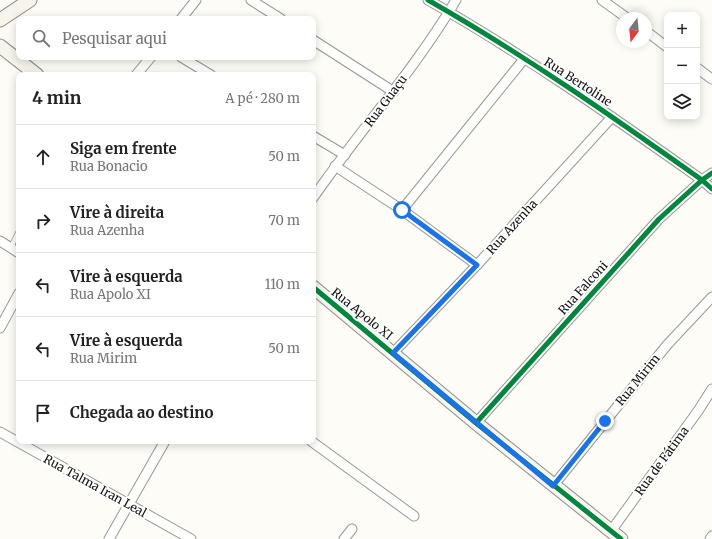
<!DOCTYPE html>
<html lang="pt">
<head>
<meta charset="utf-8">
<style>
	body { margin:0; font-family:Merriweather,serif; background:#f2f2f2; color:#222 }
	.controls { position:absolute; right:12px; top:12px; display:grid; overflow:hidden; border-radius:8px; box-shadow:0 2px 10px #0003 }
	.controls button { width:36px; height:36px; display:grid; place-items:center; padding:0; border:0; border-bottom:1px solid #e0e0e0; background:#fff; color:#222; font:20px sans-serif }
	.compass { position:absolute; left:616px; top:12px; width:36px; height:36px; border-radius:50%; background:#fff; box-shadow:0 2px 10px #0003; rotate:195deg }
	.stop { position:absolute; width:12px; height:12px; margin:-9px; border:3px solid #1a73e8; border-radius:50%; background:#fff }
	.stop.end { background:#1a73e8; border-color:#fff; box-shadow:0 1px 4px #0008 }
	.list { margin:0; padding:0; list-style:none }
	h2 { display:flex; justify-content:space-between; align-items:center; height:52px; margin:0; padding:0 16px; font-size:17px }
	h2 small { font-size:13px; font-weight:400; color:#767676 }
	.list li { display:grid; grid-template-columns:26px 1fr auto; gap:12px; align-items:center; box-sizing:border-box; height:64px; padding:0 16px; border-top:1px solid #e0e0e0 }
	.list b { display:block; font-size:15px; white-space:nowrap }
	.list p { margin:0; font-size:13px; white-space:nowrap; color:#767676 }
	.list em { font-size:13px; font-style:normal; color:#767676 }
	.icon { flex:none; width:22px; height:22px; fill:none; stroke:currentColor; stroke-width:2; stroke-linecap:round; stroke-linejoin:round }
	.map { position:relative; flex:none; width:712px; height:539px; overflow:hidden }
	.search { position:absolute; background:#fff; box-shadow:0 2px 10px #0003; left:16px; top:16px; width:300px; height:44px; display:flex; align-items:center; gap:10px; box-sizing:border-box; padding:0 14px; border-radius:8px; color:#767676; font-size:15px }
	.panel { position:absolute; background:#fff; box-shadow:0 2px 10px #0003; left:16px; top:72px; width:300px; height:372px; border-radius:8px }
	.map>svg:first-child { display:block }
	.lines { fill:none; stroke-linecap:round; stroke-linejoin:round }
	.lane-casing { stroke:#979795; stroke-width:6 }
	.street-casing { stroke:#979795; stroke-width:11 }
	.secondary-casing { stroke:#8e8d8b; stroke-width:15 }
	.lane { stroke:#fffffe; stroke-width:4.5 }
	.street { stroke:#fffffe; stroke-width:9 }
	.secondary { stroke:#f6f4eb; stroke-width:13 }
	.cycleway-casing { stroke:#fff; stroke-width:8 }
	.cycleway { stroke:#00873e; stroke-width:5 }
	.route { stroke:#1a73e8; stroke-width:5 }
	.labels { text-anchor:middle; stroke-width:4; stroke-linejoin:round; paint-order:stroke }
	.street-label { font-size:12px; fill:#111; stroke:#fff }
</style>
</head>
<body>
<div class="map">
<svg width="712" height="539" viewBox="0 0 712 539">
	<rect width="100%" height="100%" fill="#fdfcf7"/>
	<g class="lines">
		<g class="lane-casing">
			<polyline id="lane" points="11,247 19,231"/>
		</g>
		<g class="street-casing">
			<g id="street">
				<polyline points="251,0 281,19"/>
				<path d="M428 0C523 54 613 117 702 180L712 189"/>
				<polyline points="602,0 627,18"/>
				<polyline points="181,19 196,0"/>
				<polyline points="646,31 667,47"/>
				<polyline points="313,40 394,92"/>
				<polyline points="181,57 211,75"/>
				<polyline points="697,68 712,79"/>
				<polyline points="136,75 151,57"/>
				<polyline points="313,136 345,155"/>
				<polyline points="335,166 402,210 477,265"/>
				<path d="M313 198C359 131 414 71 456 0"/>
				<polyline points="402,210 524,59"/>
				<polyline points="0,241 19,253"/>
				<polyline points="0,328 19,293"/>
				<polyline points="393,353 477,265 612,117"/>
				<polyline points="476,423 659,219 702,180 712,173"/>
				<polyline points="0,432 191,539"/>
				<polyline points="311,441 414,516"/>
				<polyline points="553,486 667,345 712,297"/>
				<polyline points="611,531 698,411 712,389"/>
				<polyline points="109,539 165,441"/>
				<polyline points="344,539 352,529"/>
				<polyline points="710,539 712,536"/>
			</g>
		</g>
		<g class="secondary-casing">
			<g id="secondary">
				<polyline points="0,20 30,0"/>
				<polyline points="0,46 37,75"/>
				<polyline points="313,287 476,423 621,539"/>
			</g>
		</g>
		<use href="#lane" class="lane"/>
		<use href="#street" class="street"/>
		<use href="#secondary" class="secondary"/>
		<g class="cycleway-casing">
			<g id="cycleway">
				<path d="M428 0C523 54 613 117 702 180L712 189"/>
				<polyline points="313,287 476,423 621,539"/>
				<polyline points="476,423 659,219 702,180 712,173"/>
			</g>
		</g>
		<use href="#cycleway" class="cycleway"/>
	</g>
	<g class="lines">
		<polyline class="route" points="402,210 477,265 393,353 553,486 605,421"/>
	</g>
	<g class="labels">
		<g class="street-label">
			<text transform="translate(578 82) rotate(33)" y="4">Rua Bertoline</text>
			<text transform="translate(386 101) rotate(-53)" y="4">Rua Guaçu</text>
			<text transform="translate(512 227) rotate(-48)" y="4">Rua Azenha</text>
			<text transform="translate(583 288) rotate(-48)" y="4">Rua Falconi</text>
			<text transform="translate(362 314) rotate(39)" y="4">Rua Apolo XI</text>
			<text transform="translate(638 380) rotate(-51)" y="4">Rua Mirim</text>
			<text transform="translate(662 461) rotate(-54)" y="4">Rua de Fátima</text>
			<text transform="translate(95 486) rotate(29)" y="4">Rua Talma Iran Leal</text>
		</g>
	</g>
</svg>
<div class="controls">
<button>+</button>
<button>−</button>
<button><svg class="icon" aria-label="layers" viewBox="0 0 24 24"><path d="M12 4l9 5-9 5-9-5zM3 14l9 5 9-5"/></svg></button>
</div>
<svg class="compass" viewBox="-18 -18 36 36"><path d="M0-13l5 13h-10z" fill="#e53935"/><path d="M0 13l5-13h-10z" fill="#767676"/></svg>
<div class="stop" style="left:402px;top:210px"></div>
<div class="stop end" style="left:605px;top:421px"></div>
<div class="search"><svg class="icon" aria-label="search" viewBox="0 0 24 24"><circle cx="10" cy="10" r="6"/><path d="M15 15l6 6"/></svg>Pesquisar aqui</div>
<section class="panel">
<h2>4 min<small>A pé · 280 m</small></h2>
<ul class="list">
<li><svg class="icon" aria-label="ahead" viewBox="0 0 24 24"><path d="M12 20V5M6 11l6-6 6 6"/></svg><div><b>Siga em frente</b><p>Rua Bonacio</p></div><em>50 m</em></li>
<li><svg class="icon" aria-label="right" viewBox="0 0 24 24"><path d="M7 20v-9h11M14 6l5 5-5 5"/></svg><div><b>Vire à direita</b><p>Rua Azenha</p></div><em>70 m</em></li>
<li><svg class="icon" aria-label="left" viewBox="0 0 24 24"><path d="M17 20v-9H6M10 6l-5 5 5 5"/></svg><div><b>Vire à esquerda</b><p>Rua Apolo XI</p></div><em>110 m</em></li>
<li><svg class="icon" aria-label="left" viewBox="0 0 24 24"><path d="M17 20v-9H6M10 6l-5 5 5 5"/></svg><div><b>Vire à esquerda</b><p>Rua Mirim</p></div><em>50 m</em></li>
<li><svg class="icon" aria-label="arrive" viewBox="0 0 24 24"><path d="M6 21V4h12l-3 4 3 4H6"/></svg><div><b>Chegada ao destino</b></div></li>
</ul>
</section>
</div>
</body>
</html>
